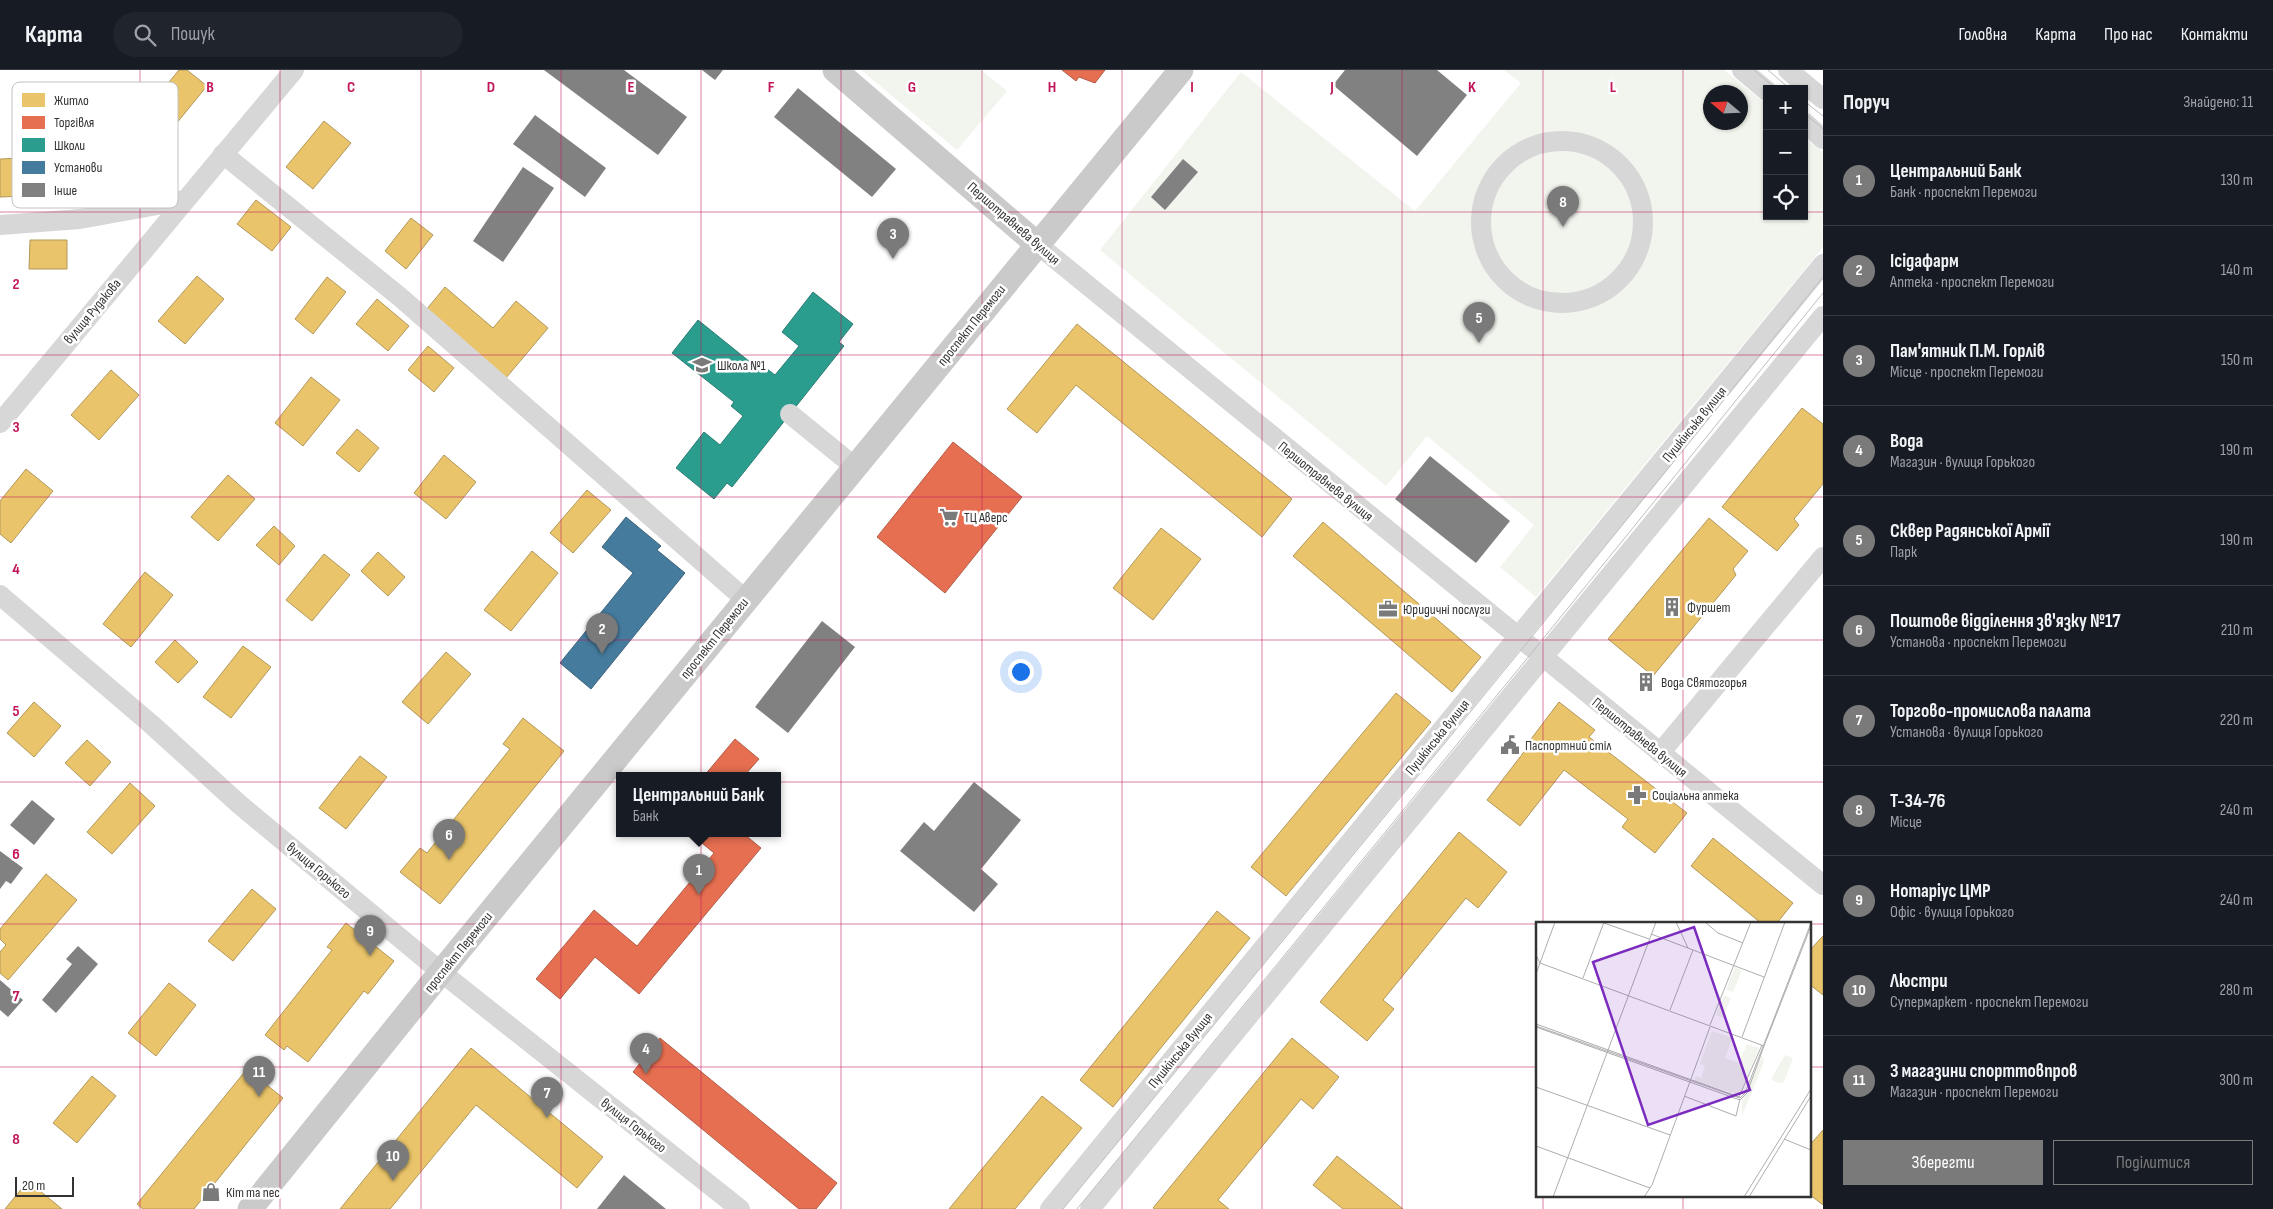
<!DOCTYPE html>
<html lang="uk">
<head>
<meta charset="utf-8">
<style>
	body { margin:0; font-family:"Sofia Sans Condensed",sans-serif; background:#20242c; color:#f1f3f6 }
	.controls { position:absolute; right:15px; top:15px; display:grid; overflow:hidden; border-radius:0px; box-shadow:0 1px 4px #0004 }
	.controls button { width:45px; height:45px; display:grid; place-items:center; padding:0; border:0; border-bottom:1px solid #363941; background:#171b24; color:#f1f3f6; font:25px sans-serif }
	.compass { position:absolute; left:1703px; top:15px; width:45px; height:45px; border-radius:50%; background:#171b24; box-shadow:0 1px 4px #0004; rotate:289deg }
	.scale { position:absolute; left:15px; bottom:12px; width:59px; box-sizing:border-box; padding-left:5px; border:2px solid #333; border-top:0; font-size:14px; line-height:18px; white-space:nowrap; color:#333; -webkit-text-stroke:4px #fff; paint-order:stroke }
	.you { position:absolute; left:1020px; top:601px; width:18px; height:18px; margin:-12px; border:4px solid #fff; border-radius:50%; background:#1a73e8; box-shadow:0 0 0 8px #1a73e833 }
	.badge { display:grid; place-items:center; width:32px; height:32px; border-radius:50%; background:#7a7a7a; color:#fff; font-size:16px; font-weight:700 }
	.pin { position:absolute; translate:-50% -41px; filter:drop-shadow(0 1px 2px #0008) }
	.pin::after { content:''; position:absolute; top:26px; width:18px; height:15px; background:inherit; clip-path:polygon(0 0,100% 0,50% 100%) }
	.popup { position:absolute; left:616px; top:702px; width:165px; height:65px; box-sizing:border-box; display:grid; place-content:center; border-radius:0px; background:#171b24; filter:drop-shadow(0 1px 4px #0005); font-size:16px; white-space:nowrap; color:#9ea1a6 }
	.popup b { font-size:19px; color:#f1f3f6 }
	.popup::after { content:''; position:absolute; left:50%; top:100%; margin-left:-10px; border:10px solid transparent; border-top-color:#171b24 }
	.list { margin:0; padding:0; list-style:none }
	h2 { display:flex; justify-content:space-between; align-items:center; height:65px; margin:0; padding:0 20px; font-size:21px }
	h2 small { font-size:16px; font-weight:400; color:#9ea1a6 }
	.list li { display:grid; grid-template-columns:32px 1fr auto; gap:15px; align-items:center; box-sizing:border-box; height:90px; padding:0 20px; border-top:1px solid #363941 }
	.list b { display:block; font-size:19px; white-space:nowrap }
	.list p { margin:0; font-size:16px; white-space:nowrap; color:#9ea1a6 }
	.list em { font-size:16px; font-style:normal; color:#9ea1a6 }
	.actions { display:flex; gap:10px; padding:15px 20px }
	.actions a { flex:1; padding:11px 0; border:1px solid #7a7a7a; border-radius:0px; text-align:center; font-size:18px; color:#7a7a7a }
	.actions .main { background:#7a7a7a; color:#fff }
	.icon { flex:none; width:28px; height:28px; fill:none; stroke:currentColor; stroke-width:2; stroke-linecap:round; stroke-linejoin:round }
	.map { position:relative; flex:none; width:1823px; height:1139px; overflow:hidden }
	header { display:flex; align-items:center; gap:30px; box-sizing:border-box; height:70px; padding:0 25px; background:#171b24; border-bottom:1px solid #363941 }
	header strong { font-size:24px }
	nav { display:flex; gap:28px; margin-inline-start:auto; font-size:18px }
	.search { width:350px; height:45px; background:#20242c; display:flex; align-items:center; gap:12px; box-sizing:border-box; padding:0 18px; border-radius:28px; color:#9ea1a6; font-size:19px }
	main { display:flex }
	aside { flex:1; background:#171b24 }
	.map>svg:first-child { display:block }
	.green { fill:#f1f5ed; fill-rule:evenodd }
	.homes { fill:#e9c46a; stroke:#b2985a }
	.shops { fill:#e76f51; stroke:#b15d48 }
	.schools { fill:#2a9d8f; stroke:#2d7d73 }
	.public { fill:#457b9d; stroke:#40657d }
	.building { fill:#818181 }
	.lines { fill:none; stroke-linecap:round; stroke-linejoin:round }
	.minor { stroke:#d7d7d7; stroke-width:20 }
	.major { stroke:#cacaca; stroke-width:25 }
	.tram { stroke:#bebebe; stroke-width:1 }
	.grid { fill:none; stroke:#c2185b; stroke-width:1; stroke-opacity:0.55 }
	.labels { text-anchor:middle; stroke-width:5; stroke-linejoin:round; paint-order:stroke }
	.street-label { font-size:14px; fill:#333; stroke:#fff }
	.poi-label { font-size:14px; fill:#333; stroke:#fff; text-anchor:start }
	.inset-road { fill:none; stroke:#adadad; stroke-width:1 }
	.view { fill:#7b2cbf; fill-opacity:0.15; stroke:#7b2cbf; stroke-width:2.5 }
	.inset-edge { fill:none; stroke:#333; stroke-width:2.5 }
	.key { fill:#fff; stroke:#c2c2c2; stroke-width:1 }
	.key-label { font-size:14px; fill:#333 }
	.grid-label { font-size:16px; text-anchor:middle; font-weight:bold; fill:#c2185b; stroke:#fff; stroke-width:5; stroke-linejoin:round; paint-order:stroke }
</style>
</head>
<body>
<header>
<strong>Карта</strong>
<div class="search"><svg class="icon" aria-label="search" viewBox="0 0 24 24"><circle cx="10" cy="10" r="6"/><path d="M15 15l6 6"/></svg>Пошук</div>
<nav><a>Головна</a><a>Карта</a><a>Про нас</a><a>Контакти</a></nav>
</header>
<main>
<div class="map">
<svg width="1823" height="1139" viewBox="0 0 1823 1139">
	<rect width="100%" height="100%" fill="#fff"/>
	<g class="green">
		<polygon points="861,0 981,0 1007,21 957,80"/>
		<path d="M1504 0H1724L1767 35V146H1804V67L1823 82V177L1536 527 1500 497 1534 455 1427 366 1386 416 1100 180 1241 2 1415 141 1521 13ZM1710 22H1740V52H1710Z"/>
	</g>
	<g class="homes">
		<polygon points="179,0 187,0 207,16 171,60 146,40"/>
		<polygon points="324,51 351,73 313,119 286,97"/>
		<polygon points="116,62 129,93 75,116 61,85"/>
		<polygon points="22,88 24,126 0,127 0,89"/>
		<polygon points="256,130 291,157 272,181 237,154"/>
		<polygon points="411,148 433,165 406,199 385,181"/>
		<polygon points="30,170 67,170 67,199 29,199"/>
		<polygon points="197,206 224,229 185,274 158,251"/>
		<polygon points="327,207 346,222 313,264 295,249"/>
		<polygon points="445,217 493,258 516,231 548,258 506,308 426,240"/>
		<polygon points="377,229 409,256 388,281 356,254"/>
		<polygon points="1077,254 1292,429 1262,467 1076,315 1037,363 1007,339"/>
		<polygon points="428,276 454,298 434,322 408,300"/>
		<polygon points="111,300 139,325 99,370 71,345"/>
		<polygon points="311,307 340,330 303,376 275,353"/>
		<polygon points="1802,338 1823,354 1823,414 1794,449 1799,455 1777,481 1722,437"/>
		<polygon points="357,359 379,378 359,402 336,383"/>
		<polygon points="444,385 476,412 446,449 414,423"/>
		<polygon points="26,399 53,421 11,473 0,464 0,431"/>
		<polygon points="228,405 255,429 218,471 191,447"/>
		<polygon points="587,420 611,440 573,483 550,463"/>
		<polygon points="1709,448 1748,481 1733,499 1736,505 1653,606 1608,569"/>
		<polygon points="1323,452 1481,587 1452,622 1293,486"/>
		<polygon points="274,456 295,476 279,495 256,475"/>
		<polygon points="1161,458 1201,489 1153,550 1113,518"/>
		<polygon points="532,481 558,503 511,561 484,540"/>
		<polygon points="378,482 405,507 388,526 361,501"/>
		<polygon points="324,484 350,505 312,551 286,530"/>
		<polygon points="145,502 173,525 131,577 103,554"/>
		<polygon points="175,570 198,592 178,613 155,592"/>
		<polygon points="243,576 271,597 231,648 203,627"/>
		<polygon points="446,582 471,604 428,654 402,632"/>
		<polygon points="1396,623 1431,652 1286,826 1251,797"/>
		<polygon points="34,632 61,656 34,687 7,663"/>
		<polygon points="1559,632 1595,660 1589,667 1687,743 1655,783 1622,757 1628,749 1564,700 1520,756 1487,730 1530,674 1528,673"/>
		<polygon points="523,648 564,681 440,834 400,802 420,778 427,783 510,679 503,674"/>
		<polygon points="87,670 111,692 90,716 65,693"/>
		<polygon points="360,686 387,707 346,759 319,738"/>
		<polygon points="130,713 155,736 112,784 87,762"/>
		<polygon points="1459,762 1507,802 1478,838 1466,828 1383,930 1394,939 1367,971 1320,932"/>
		<polygon points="1713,768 1793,833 1777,853 1761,853 1691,796"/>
		<polygon points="46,804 77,830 8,910 0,903 0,882 6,875 0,869 0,859"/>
		<polygon points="252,819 276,839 233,891 208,871"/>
		<polygon points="1217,841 1250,868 1113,1037 1080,1010"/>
		<polygon points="346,853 394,891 368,924 364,921 308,992 287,976 284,980 265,965 332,880 327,877"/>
		<polygon points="1823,866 1823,925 1809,914 1809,881"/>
		<polygon points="169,913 196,935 156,986 128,963"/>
		<polygon points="1292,968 1339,1007 1313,1039 1301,1029 1218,1130 1229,1139 1155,1139 1153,1138"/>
		<polygon points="471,978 603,1087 577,1118 476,1035 390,1139 340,1139"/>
		<polygon points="247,999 283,1028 194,1139 143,1139 137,1134"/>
		<polygon points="92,1006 116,1026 77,1073 53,1053"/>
		<polygon points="1042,1026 1082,1058 1015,1139 949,1139"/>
		<polygon points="1823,1060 1823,1135 1809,1124 1809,1076"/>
		<polygon points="1337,1086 1403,1139 1343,1139 1313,1115"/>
		<polygon points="28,1111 62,1139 5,1139"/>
	</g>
	<g class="shops">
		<polygon points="1062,0 1105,0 1095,13 1079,7 1076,11"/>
		<polygon points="953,372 1022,427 945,523 877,467"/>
		<circle cx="1646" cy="612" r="7"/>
		<polygon points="735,669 759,689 744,706 704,706"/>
		<polygon points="691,764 744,764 761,778 639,924 595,887 560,929 536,909 594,840 637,876 714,783"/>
		<polygon points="660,968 837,1113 816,1139 799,1139 633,1002"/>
	</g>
	<polygon class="schools" points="813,222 853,254 839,272 844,276 732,417 727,413 714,429 676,398 704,362 720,375 743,346 731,336 734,332 672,283 698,250 760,300 763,296 775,305 799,276 782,262"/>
	<polygon class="public" points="626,447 661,476 657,480 685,503 591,619 560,593 633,503 602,477"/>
	<g class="building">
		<polygon points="544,0 624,0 687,47 658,85"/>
		<polygon points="702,0 723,0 715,10"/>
		<polygon points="1345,0 1437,0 1467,25 1417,86 1333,15"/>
		<polygon points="798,18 896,99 872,127 774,47"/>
		<polygon points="128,29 146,62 127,72 109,39"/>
		<polygon points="535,45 606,98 585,127 513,74"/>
		<polygon points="1183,89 1198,102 1165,140 1151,127"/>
		<polygon points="523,97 554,118 503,192 473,171"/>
		<polygon points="1430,386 1510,451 1476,493 1395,429"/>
		<polygon points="822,551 855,577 788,663 755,637"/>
		<polygon points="974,712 1021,750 981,799 998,814 974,842 900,781 924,752 934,761"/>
		<polygon points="32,730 55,749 34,775 10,755"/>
		<polygon points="0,781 23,798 11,814 6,811 0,819"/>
		<polygon points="78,876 98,894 56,943 42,930 72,894 66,889"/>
		<polygon points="0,910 23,930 8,947 0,940"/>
		<polygon points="624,1105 666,1139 597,1139"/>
	</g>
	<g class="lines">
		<g class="minor">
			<polyline points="1742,0 1767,21"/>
			<polyline points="1788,0 1823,29"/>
			<polyline points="1804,52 1823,69"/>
			<circle cx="1562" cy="152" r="81"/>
			<polyline points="223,84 400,227 746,530"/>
			<polyline points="0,155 80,149 185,130"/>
			<polyline points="1037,174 1823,815"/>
			<polyline points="790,344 855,397"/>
			<polyline points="0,353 294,0"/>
			<polyline points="0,525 151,654 239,734 441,902 740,1139"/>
			<polyline points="1660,683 1823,487"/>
			<polyline points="1050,1139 1823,194"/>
			<polyline points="1090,1139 1823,246"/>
		</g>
		<g class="major">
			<polyline points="835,0 1037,174"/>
			<polyline points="250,1139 441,902 1181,0"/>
		</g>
		<g class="tram">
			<polyline points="1754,0 1776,19"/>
			<polyline points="1768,0 1790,19"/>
			<polyline points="1804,31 1823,46"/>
			<polyline points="1804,43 1823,59"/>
			<polyline points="1063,1139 1526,574 1823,207"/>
			<polyline points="1077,1139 1534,580 1823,223"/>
		</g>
	</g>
	<path class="grid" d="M140 0V1139M280 0V1139M421 0V1139M561 0V1139M701 0V1139M841 0V1139M982 0V1139M1122 0V1139M1262 0V1139M1402 0V1139M1543 0V853M1683 0V853M0 142H1767M1804 142H1823M0 285H1823M0 427H1823M0 570H1823M0 712H1823M0 854H1537M1809 854H1823M0 997H1537M1809 997H1823M1543 1125V1139M1683 1125V1139"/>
	<defs>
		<g id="school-bare" transform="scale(1.5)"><path d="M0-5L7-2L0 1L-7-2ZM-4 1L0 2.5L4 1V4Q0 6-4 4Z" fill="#7a7a7a" stroke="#fff" stroke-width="2.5" paint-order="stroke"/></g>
		<g id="supermarket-bare" transform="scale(1.5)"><path d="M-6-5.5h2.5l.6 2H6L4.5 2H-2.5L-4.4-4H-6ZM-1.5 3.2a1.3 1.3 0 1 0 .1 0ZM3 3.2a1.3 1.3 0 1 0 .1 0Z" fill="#7a7a7a" stroke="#fff" stroke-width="2.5" paint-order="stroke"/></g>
		<g id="building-bare" transform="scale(1.5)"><path d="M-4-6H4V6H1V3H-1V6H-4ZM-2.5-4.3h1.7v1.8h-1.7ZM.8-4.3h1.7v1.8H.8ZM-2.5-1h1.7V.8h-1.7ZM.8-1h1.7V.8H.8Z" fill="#7a7a7a" stroke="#fff" stroke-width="2.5" paint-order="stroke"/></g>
		<g id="office-bare" transform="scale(1.5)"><path d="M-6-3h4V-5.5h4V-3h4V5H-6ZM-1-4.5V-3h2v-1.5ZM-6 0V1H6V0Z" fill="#7a7a7a" stroke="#fff" stroke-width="2.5" paint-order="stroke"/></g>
		<g id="civic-bare" transform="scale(1.5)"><path d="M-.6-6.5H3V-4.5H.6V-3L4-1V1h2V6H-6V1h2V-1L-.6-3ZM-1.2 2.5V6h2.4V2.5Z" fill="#7a7a7a" stroke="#fff" stroke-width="2.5" paint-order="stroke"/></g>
		<g id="pharmacy-bare" transform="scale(1.5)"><path d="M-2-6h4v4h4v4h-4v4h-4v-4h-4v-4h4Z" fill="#7a7a7a" stroke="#fff" stroke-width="2.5" paint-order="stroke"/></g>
		<g id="shop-bare" transform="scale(1.5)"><path d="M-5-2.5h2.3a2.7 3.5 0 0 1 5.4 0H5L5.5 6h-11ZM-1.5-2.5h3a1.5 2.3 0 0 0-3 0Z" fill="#7a7a7a" stroke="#fff" stroke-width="2.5" paint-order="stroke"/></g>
	</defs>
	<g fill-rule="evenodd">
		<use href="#school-bare" x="702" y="295"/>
		<use href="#supermarket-bare" x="949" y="447"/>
		<use href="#building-bare" x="1672" y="537"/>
		<use href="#office-bare" x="1388" y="539"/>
		<use href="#building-bare" x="1646" y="612"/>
		<use href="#civic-bare" x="1510" y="675"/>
		<use href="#pharmacy-bare" x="1637" y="725"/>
		<use href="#shop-bare" x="211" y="1122"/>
	</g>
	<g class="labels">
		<g class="street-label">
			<text transform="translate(1014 153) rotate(41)" y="5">Першотравнева вулиця</text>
			<text transform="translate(92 241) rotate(-50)" y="5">вулиця Рудакова</text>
			<text transform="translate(971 255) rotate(-51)" y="5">проспект Перемоги</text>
			<text transform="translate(1694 354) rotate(-51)" y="5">Пушкінська вулиця</text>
			<text transform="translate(1326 411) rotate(39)" y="5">Першотравнева вулиця</text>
			<text transform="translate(714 568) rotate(-51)" y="5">проспект Перемоги</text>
			<text transform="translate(1437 667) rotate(-51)" y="5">Пушкінська вулиця</text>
			<text transform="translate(1640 667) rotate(39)" y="5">Першотравнева вулиця</text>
			<text transform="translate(319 800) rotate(40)" y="5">вулиця Горького</text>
			<text transform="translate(458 882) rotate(-51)" y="5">проспект Перемоги</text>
			<text transform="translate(1180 980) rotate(-51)" y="5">Пушкінська вулиця</text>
			<text transform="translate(634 1055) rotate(38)" y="5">вулиця Горького</text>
		</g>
		<g class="poi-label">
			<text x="717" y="300">Школа №1</text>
			<text x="964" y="452">ТЦ Аверс</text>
			<text x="1687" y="542">Фуршет</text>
			<text x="1403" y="544">Юридичні послуги</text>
			<text x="1661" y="617">Вода Святогорья</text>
			<text x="1525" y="680">Паспортний стіл</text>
			<text x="1652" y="730">Соціальна аптека</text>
			<text x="226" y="1127">Кіт та пес</text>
		</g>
	</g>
	<g transform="translate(1536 852)">
		<rect width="275" height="275" fill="#fff"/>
		<path d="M199 45 206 48 197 70 190 68ZM188 73 195 76 187 96 180 93ZM176 109 196 116 189 136 203 141 211 122 223 126 204 173 158 159 160 154 165 156 169 144 164 142ZM226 133 228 140 206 194V179ZM249 133 257 136 248 160 242 161 235 157Z" fill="#f1f5ed"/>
		<path class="inset-road" d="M140 0 152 26M169 0 182 11 207 21M68 1 113 17M115 12 228 55M0 33 4 41 228 124 275 4M0 52 19 0M47 56 68 0M134 88 157 28M0 102 203 175M174 103 215 0M0 104 204 176 209 171 275 1M0 105 204 178M206 115 249 0M0 165 134 213M148 174 200 194 204 177M203 175 226 123M204 178 211 171 228 124M248 217 275 228M0 224 114 266M17 275 120 0M108 275 116 263 174 105M208 275 275 167M213 275 275 174"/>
		<path class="view" d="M158 5 214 168 112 203 57 40Z"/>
		<rect width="275" height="275" class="inset-edge"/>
	</g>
	<rect x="12" y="12" width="166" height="126" rx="8" class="key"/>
	<rect x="22" y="23" width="23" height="14" fill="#e9c46a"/>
	<rect x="22" y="46" width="23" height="13" fill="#e76f51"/>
	<rect x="22" y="68" width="23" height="14" fill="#2a9d8f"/>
	<rect x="22" y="91" width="23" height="13" fill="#457b9d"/>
	<rect x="22" y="113" width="23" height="14" fill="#818181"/>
	<g class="key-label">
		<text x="54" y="35">Житло</text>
		<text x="54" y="57">Торгівля</text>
		<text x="54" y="80">Школи</text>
		<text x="54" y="102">Установи</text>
		<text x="54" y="125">Інше</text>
	</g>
	<g class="grid-label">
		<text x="210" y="22">B</text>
		<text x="351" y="22">C</text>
		<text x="491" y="22">D</text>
		<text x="631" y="22">E</text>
		<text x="771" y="22">F</text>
		<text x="912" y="22">G</text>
		<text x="1052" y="22">H</text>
		<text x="1192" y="22">I</text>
		<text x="1332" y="22">J</text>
		<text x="1472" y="22">K</text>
		<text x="1613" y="22">L</text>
		<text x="16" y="219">2</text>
		<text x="16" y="362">3</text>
		<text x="16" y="504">4</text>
		<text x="16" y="646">5</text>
		<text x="16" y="789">6</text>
		<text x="16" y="931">7</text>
		<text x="16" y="1074">8</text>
	</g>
</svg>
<div class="controls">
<button>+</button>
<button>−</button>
<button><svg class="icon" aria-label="locate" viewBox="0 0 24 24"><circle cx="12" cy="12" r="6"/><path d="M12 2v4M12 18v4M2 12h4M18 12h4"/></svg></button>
</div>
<svg class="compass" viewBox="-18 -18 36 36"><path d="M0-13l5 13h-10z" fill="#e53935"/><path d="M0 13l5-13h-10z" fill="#9ea1a6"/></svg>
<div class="scale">20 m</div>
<div class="you"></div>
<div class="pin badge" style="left:699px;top:825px">1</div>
<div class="popup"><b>Центральний Банк</b>Банк</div>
<div class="pin badge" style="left:602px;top:584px">2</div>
<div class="pin badge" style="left:893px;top:189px">3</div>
<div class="pin badge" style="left:646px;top:1004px">4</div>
<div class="pin badge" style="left:1479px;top:273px">5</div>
<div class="pin badge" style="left:449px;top:790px">6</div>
<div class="pin badge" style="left:547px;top:1048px">7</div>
<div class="pin badge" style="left:1563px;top:157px">8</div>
<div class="pin badge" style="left:370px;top:886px">9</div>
<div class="pin badge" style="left:393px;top:1111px">10</div>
<div class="pin badge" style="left:259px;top:1027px">11</div>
</div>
<aside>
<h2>Поруч<small>Знайдено: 11</small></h2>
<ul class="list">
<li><span class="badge">1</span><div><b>Центральний Банк</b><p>Банк · проспект Перемоги</p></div><em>130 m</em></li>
<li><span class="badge">2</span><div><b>Ісідафарм</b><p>Аптека · проспект Перемоги</p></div><em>140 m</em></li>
<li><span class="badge">3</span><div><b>Пам'ятник П.М. Горлів</b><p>Місце · проспект Перемоги</p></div><em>150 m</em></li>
<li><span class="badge">4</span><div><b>Вода</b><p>Магазин · вулиця Горького</p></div><em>190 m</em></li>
<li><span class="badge">5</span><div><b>Сквер Радянської Армії</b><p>Парк</p></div><em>190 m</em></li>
<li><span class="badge">6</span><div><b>Поштове відділення зв'язку №17</b><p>Установа · проспект Перемоги</p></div><em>210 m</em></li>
<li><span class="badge">7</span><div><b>Торгово-промислова палата</b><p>Установа · вулиця Горького</p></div><em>220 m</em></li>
<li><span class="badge">8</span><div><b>Т-34-76</b><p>Місце</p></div><em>240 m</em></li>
<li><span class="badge">9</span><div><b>Нотаріус ЦМР</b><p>Офіс · вулиця Горького</p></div><em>240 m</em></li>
<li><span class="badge">10</span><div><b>Люстри</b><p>Супермаркет · проспект Перемоги</p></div><em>280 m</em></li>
<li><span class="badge">11</span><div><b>3 магазини спорттовпров</b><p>Магазин · проспект Перемоги</p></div><em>300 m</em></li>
</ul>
<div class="actions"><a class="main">Зберегти</a><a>Поділитися</a></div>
</aside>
</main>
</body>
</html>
